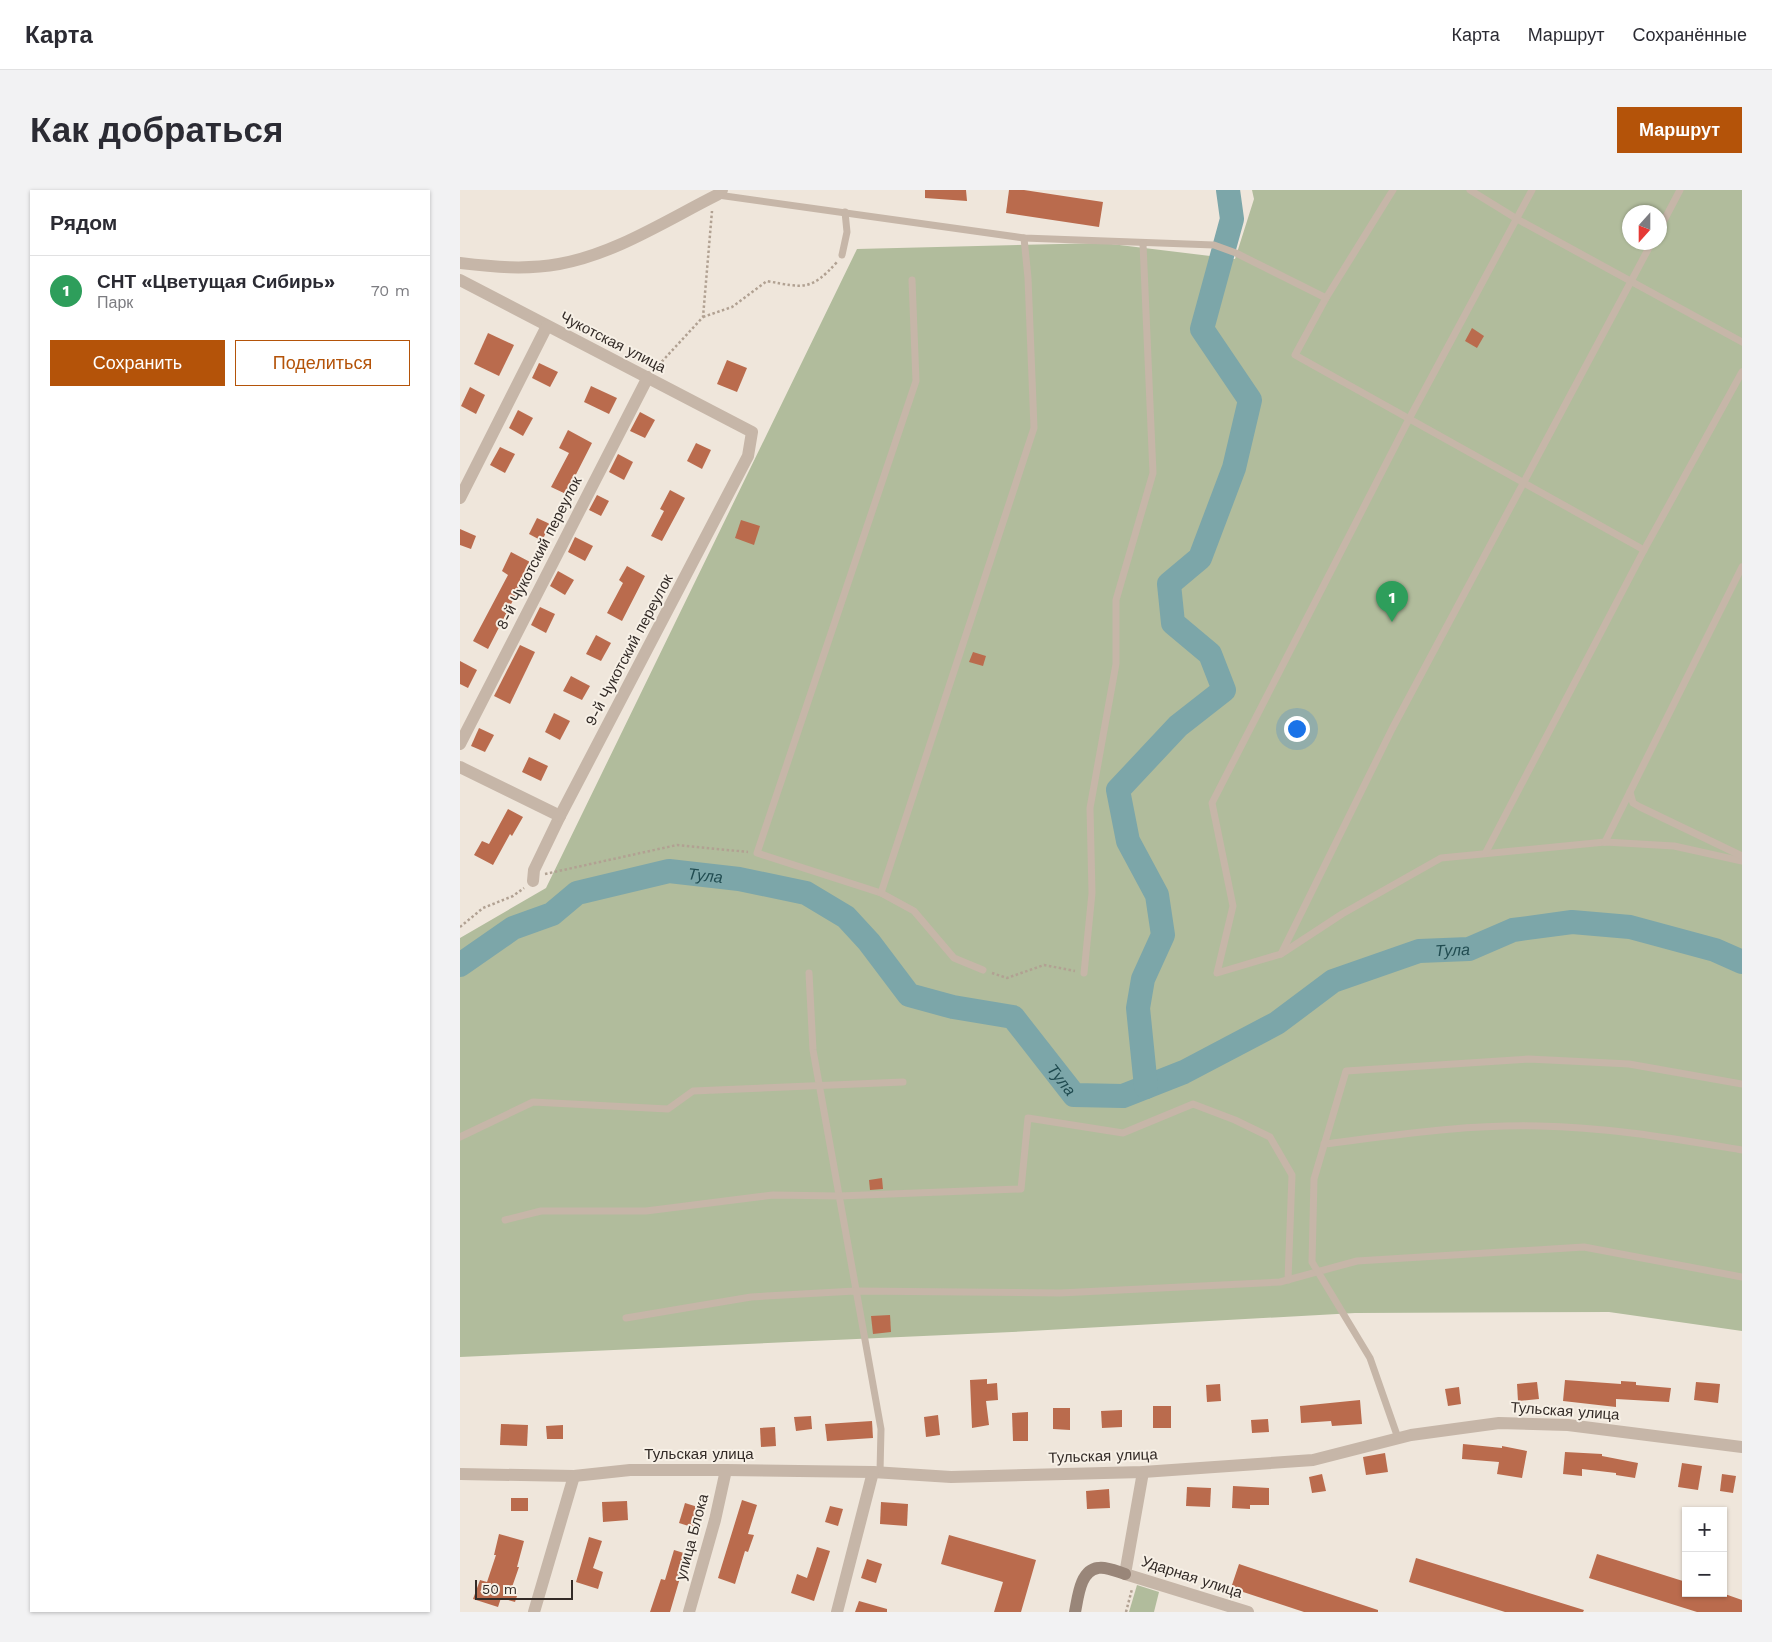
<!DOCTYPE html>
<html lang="ru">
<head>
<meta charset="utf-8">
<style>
	body { margin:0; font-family:"Work Sans",sans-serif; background:#f2f2f3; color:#2b2b33 }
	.controls { position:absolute; right:15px; bottom:15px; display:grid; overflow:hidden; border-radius:0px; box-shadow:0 1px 4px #0004 }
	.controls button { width:45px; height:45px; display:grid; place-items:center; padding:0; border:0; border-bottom:1px solid #e1e1e2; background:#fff; color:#2b2b33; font:25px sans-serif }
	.compass { position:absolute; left:1162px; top:15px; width:45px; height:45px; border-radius:50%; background:#fff; box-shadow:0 1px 4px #0004; rotate:201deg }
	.scale { position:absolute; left:15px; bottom:12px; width:98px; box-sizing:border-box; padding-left:5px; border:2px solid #332b27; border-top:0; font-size:14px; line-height:18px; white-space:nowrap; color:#332b27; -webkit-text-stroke:4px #f7f0e6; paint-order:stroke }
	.you { position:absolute; left:836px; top:538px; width:18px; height:18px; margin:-12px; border:4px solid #fff; border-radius:50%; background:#1a73e8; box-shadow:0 0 0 8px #1a73e833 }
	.badge { display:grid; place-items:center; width:32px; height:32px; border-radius:50%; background:#b45309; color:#fff; font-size:16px; font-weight:700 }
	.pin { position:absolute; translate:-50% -41px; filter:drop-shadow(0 1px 2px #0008) }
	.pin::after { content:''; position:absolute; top:26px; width:18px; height:15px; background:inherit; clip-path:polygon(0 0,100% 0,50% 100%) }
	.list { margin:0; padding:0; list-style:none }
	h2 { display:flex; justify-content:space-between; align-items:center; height:65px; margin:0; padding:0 20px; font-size:21px }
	h2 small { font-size:16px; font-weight:400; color:#7c7c81 }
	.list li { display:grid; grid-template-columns:32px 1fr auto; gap:15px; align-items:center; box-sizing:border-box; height:70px; padding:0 20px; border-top:1px solid #e1e1e2 }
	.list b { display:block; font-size:19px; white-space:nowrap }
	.list p { margin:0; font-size:16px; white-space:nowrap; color:#7c7c81 }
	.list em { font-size:16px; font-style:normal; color:#7c7c81 }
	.actions { display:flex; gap:10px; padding:15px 20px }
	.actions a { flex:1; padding:11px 0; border:1px solid #b45309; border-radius:0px; text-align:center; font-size:18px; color:#b45309 }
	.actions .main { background:#b45309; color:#fff }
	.map { position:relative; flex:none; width:1282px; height:1422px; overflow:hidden; border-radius:0px }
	header { display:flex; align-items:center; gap:30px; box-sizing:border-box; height:70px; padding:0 25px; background:#fff; border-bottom:1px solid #e1e1e2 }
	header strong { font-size:24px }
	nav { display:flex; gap:28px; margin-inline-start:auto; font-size:18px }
	.intro { display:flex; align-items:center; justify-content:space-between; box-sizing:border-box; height:120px; padding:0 30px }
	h1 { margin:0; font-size:35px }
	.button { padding:12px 22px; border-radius:0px; background:#b45309; color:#fff; font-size:18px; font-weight:700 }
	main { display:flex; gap:30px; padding:0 30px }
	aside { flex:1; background:#fff; border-radius:0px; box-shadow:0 1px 4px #0004 }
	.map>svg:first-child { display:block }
	.green { fill:#b1bc9c; fill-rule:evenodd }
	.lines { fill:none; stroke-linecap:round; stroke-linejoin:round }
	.river { stroke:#7ca6a9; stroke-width:24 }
	.building { fill:#ba6b4d }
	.path { stroke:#b1a192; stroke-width:2.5; stroke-dasharray:2.5 2.5; stroke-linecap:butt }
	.lane { stroke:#c6b6a8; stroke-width:7 }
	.street { stroke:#c6b6a8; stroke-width:12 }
	.secondary { stroke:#998679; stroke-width:12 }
	.labels { text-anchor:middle; stroke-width:4; stroke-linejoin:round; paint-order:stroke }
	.street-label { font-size:15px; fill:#332b27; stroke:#f7f0e6 }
	.water-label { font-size:16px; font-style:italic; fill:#214c51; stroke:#f7f0e6 }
</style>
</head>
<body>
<header>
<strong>Карта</strong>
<nav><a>Карта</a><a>Маршрут</a><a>Сохранённые</a></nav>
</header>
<div class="intro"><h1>Как добраться</h1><a class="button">Маршрут</a></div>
<main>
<aside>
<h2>Рядом<small></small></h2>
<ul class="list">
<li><span class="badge" style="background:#2e9e5b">1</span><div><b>СНТ «Цветущая Сибирь»</b><p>Парк</p></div><em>70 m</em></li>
</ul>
<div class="actions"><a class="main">Сохранить</a><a>Поделиться</a></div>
</aside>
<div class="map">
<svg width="1282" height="1422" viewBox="0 0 1282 1422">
	<rect width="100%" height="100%" fill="#efe6db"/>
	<g class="green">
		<path d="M792 0H1282V1141L1149 1122 895 1123 552 1142 0 1167V748L86 698 397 59 643 53 775 69 794 9ZM1170 22H1200V52H1170Z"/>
		<polygon points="677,1395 699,1402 694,1422 669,1422"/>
	</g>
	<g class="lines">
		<g class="river">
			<path id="s1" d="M0 775 53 738 92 724 117 703 209 681 279 689 346 703 386 727 409 752 449 805 493 817 553 827 614 905 663 906 724 882 817 833 873 791 959 761 1009 759 1053 740 1112 732 1170 737 1255 760 1282 772"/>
			<polyline points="686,897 678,818 683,789 703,745 697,705 668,651 658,600 718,536 764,500 750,464 713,433 709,394 740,368 774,278 790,210 742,139 772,29 768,0"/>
		</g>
	</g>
	<g class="building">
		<polygon points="465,0 506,0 507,11 465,8"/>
		<polygon points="549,0 564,0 643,12 639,37 546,23"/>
		<polygon points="1012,138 1024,146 1017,158 1005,151"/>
		<polygon points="28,143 54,155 39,186 14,174"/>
		<polygon points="267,170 287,178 277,202 257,194"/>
		<polygon points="79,173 98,182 90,197 72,188"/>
		<polygon points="131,196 157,208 149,224 124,212"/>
		<polygon points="10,197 25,205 16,224 1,216"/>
		<polygon points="58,220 73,228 63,246 49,238"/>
		<polygon points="180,222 195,230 185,248 170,241"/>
		<polygon points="108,240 132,253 106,304 91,297 109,263 99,258"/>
		<polygon points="236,253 251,260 242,279 227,271"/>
		<polygon points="40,257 55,264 45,283 30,275"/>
		<polygon points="158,264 173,272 164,290 149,282"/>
		<polygon points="210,300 225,308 202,351 191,346 204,321 200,319"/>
		<polygon points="137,305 149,311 141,326 129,320"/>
		<polygon points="77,328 90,334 82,351 69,344"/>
		<polygon points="281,330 300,336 294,355 275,348"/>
		<polygon points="0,339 16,346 11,359 0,355"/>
		<polygon points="115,347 133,356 125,371 108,362"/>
		<polygon points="51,362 72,373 28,459 13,451 48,385 42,381"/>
		<polygon points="167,376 185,386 162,431 147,423 163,393 159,390"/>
		<polygon points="98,381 114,390 105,405 90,396"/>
		<polygon points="80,417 95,424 86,443 71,435"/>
		<polygon points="136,445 151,453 141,471 126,464"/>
		<polygon points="60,455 75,462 50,514 34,506"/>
		<polygon points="513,462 526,466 523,476 509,472"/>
		<polygon points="0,471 17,480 8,498 0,494"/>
		<polygon points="111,486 130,496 122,510 103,501"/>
		<polygon points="94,523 110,531 100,550 85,542"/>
		<polygon points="19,538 34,545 25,562 11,556"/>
		<polygon points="69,567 88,576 81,591 62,582"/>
		<polygon points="48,619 63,627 52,646 50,644 33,675 14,665 22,651 29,654"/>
		<polygon points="422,988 423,999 410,1000 409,990"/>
		<polygon points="430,1125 431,1142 413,1144 411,1126"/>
		<polygon points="527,1189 527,1194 537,1193 538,1210 526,1211 529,1235 512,1238 510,1190"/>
		<polygon points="1105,1190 1161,1194 1161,1191 1176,1192 1176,1195 1211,1198 1209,1212 1156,1209 1156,1217 1103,1211"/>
		<polygon points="1077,1192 1079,1209 1058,1211 1057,1194"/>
		<polygon points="1236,1192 1260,1194 1258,1213 1234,1210"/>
		<polygon points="760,1194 761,1211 747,1212 746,1195"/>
		<polygon points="999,1197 1001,1214 988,1216 985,1199"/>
		<polygon points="900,1210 902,1234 872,1236 871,1231 841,1233 840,1216"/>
		<rect x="693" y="1216" width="18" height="22"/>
		<polygon points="593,1218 610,1218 610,1240 593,1239"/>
		<polygon points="662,1220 662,1237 642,1238 641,1221"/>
		<polygon points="568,1222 568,1251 553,1251 552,1223"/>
		<polygon points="478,1225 480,1245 466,1247 464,1227"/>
		<polygon points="351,1226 352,1239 336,1241 334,1227"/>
		<polygon points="808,1229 809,1242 792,1243 791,1230"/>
		<polygon points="412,1231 413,1248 367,1251 365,1234"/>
		<polygon points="41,1234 68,1235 67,1256 40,1255"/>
		<polygon points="103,1235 103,1249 87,1249 86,1236"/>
		<polygon points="315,1237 316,1256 301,1257 300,1238"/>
		<polygon points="1003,1254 1042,1258 1042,1256 1067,1261 1062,1288 1037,1284 1039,1272 1002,1269"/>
		<polygon points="1105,1262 1142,1264 1142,1266 1178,1273 1175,1288 1156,1285 1156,1283 1122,1279 1122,1286 1103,1284"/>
		<polygon points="925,1263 928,1282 906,1285 903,1267"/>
		<polygon points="1222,1273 1242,1276 1238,1300 1218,1297"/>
		<polygon points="862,1284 866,1301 852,1303 849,1287"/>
		<polygon points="1262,1284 1276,1286 1273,1303 1260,1301"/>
		<polygon points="773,1296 809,1298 809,1315 790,1315 790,1319 772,1318"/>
		<polygon points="727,1297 751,1298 750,1317 726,1316"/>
		<polygon points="649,1299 650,1318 627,1319 626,1301"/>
		<rect x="51" y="1308" width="17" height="13"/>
		<polygon points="282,1310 297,1315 288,1344 294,1345 288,1362 285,1361 275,1394 258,1388"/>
		<polygon points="167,1311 168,1330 143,1332 142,1312"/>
		<polygon points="421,1312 448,1314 447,1336 420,1334"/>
		<polygon points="225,1313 241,1318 235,1338 219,1333"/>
		<polygon points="370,1316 383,1319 378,1336 365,1332"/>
		<polygon points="39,1344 64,1351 57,1377 59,1377 51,1400 58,1403 55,1412 41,1408 38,1417 13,1409 20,1390 27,1392 36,1365 34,1365"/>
		<polygon points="489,1345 576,1370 561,1422 534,1422 543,1392 481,1374"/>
		<polygon points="129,1347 142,1351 133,1378 143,1382 138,1399 116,1392"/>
		<polygon points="357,1357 370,1361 354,1411 331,1403 337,1384 347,1388"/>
		<polygon points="214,1360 227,1364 210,1422 190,1422 201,1389 205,1390"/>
		<polygon points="1137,1364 1226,1392 1226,1403 1262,1403 1282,1410 1282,1422 1237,1422 1129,1388"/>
		<polygon points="956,1368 1124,1420 1123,1422 1045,1422 949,1392"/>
		<polygon points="407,1369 422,1374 416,1393 401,1388"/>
		<polygon points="779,1374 918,1420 918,1422 844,1422 771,1398"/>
		<polygon points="399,1411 427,1419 427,1422 395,1422"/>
	</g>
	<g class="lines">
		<g class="path">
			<path d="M243 127 272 117 307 91C344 98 351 101 377 72"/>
			<polyline points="195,179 243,127 252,21"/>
			<polyline points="85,684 217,655 288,662"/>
			<polyline points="0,737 23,718 53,706 64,698"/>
			<polyline points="532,783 547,788 584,775 615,781"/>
			<polyline points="666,1422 672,1399"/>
		</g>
		<g class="lane">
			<polyline points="933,0 866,108 835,165 1184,360"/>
			<polyline points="1010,0 1057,29 1282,152"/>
			<polyline points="1072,0 949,229 752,613 773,716 757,783 821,764 882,724 981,668 1145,652 1214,656 1282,671"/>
			<polyline points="258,5 564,48 754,55 776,63 866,108"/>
			<polyline points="1200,38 1220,0"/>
			<polyline points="382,65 387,42 385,22"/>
			<polyline points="452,90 456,191 297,663 421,703 454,721 494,768 523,780"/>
			<polyline points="1170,602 1173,613 1180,617 1282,666"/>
			<polyline points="1145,652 1282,377"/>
			<polyline points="1026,662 1184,360 1282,182"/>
			<polyline points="421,703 574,238 568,88 564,48"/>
			<polyline points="821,764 932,539 1192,52"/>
			<polyline points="349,783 353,860 421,1239 420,1282"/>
			<polyline points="624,783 632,703 630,618 656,474 656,410 693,283 683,54"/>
			<polyline points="0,947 73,912 208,919 233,901 443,892"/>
			<path d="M864 954C936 945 1007 934 1079 936 1147 937 1215 949 1282 960"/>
			<polyline points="45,1030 81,1021 186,1021 313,1005 379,1006 561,999 568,928 663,943 733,914 775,930 810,947 832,985 828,1090"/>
			<polyline points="166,1128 291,1107 395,1101 600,1103 820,1092 897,1071 1124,1057 1282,1087"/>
			<polyline points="938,1248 910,1168 852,1072 854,989 886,881 1069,869 1169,874 1282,894"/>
		</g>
		<g class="street">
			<path d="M0 73C33 77 66 80 99 74 155 64 207 30 257 5L262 0"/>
			<polyline points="0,90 292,242 288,266 100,626 74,680 73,691"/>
			<polyline points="0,308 87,136"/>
			<polyline points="0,554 188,187"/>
			<polyline points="0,577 100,626"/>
			<polyline points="683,1282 665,1384 788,1422"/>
			<polyline points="0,1284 114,1286 170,1280 266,1280 413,1282 491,1287 683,1282 853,1270 951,1245 1039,1233 1108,1235 1282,1257"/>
			<polyline points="74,1422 114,1286"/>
			<polyline points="229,1422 255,1330 266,1280"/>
			<polyline points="377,1422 413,1282"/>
		</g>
		<path class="secondary" d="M615 1422C618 1408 620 1380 638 1378 646 1376 658 1382 665 1384"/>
	</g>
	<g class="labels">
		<g class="street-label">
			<text transform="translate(153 152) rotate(27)" y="5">Чукотская улица</text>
			<text transform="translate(79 363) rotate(-63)" y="5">8-й Чукотский переулок</text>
			<text transform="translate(169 460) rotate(-62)" y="5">9-й Чукотский переулок</text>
			<text transform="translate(1105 1221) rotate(4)" y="5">Тульская улица</text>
			<text x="239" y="1269">Тульская улица</text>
			<text transform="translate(643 1266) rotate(-2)" y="5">Тульская улица</text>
			<text transform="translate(232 1347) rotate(-75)" y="5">улица Блока</text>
			<text transform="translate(732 1387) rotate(18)" y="5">Ударная улица</text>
		</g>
		<g class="water-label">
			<text dy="6" stroke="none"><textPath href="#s1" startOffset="270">Тула</textPath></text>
			<text dy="6" stroke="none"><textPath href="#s1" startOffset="1139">Тула</textPath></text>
			<text dy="6" stroke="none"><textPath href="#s1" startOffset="705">Тула</textPath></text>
		</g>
	</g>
</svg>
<div class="controls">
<button>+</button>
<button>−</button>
</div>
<svg class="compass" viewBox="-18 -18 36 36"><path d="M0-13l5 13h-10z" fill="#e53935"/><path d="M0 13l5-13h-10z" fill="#7c7c81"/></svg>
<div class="scale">50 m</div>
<div class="you"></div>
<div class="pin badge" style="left:932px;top:432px;background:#2e9e5b">1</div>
</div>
</main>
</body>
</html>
